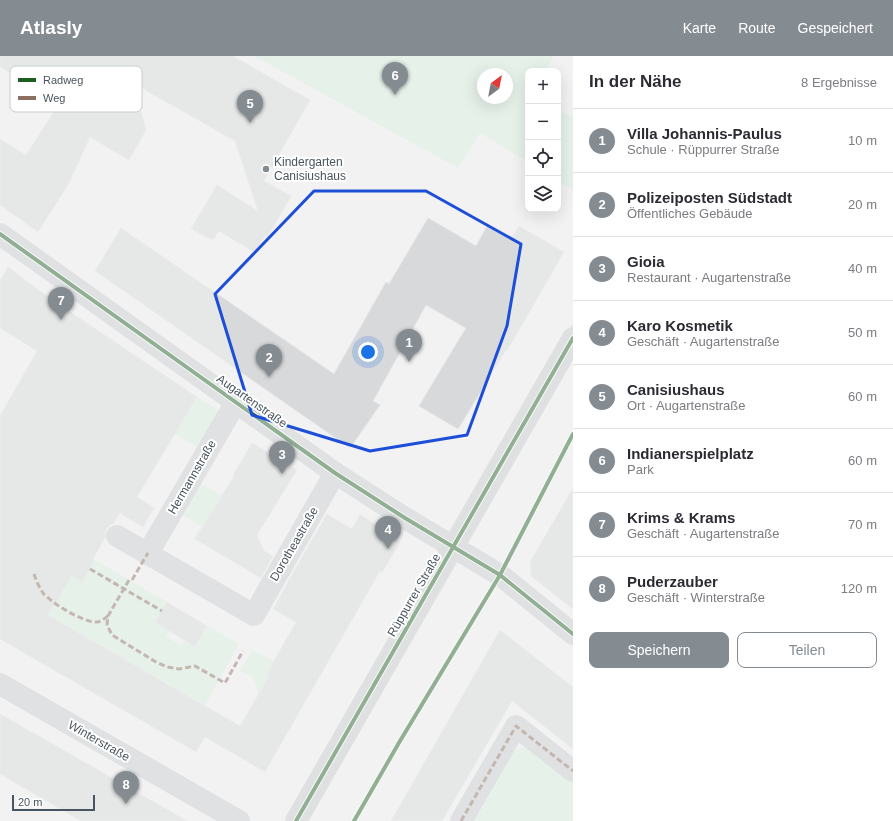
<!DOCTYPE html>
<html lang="de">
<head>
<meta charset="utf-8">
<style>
	body { margin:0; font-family:Arial,sans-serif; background:#f7f7f7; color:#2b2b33 }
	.controls { position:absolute; right:12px; top:12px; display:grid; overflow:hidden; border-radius:8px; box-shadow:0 4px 16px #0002 }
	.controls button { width:36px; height:36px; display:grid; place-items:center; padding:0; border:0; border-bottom:1px solid #e1e1e2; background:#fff; color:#2b2b33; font:20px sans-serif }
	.compass { position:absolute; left:477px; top:12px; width:36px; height:36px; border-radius:50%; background:#fff; box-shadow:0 4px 16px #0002; rotate:32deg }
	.scale { position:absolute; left:12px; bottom:10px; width:83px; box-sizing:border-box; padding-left:4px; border:2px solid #49555e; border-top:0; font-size:11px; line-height:14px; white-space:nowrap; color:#49555e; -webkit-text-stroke:3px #fff; paint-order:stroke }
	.you { position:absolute; left:368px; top:296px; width:14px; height:14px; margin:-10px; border:3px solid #fff; border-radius:50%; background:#1a73e8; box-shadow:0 0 0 6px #1a73e833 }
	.badge { display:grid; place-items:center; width:26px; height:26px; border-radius:50%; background:#848c92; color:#fff; font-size:13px; font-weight:700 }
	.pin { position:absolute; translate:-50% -33px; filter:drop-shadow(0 1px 2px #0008) }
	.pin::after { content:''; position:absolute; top:21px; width:14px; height:12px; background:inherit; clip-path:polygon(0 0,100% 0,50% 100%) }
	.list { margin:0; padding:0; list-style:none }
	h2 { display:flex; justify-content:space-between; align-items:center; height:52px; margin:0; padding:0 16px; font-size:17px }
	h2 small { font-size:13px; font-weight:400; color:#7c7c81 }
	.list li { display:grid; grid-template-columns:26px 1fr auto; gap:12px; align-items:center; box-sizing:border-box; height:64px; padding:0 16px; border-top:1px solid #e1e1e2 }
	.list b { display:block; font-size:15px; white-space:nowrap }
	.list p { margin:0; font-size:13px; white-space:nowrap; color:#7c7c81 }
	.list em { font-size:13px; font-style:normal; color:#7c7c81 }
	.actions { display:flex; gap:8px; padding:12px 16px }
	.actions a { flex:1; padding:9px 0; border:1px solid #848c92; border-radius:8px; text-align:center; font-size:14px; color:#848c92 }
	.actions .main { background:#848c92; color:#fff }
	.icon { flex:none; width:22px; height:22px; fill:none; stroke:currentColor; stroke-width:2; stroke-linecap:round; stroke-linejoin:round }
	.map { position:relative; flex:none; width:573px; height:765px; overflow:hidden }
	header { display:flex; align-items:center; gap:24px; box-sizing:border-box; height:56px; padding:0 20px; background:#848c92; color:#fff }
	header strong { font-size:19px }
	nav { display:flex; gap:22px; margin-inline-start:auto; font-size:14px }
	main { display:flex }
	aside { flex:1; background:#fff }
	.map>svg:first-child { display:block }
	.green { fill:#d8f0e1; fill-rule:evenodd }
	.building { fill:#d8d9da; stroke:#e4e4e5 }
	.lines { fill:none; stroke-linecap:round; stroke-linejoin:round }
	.minor { stroke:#c9ccce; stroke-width:22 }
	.major { stroke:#c8cbcd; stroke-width:22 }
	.tram { stroke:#c5c8c9; stroke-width:1 }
	.quiet { stroke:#8d6e63; stroke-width:3; stroke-dasharray:6 3; stroke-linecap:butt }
	.cycleway-casing { stroke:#fff; stroke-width:6 }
	.cycleway { stroke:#1b5e20; stroke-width:4 }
	.marked { fill:none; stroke:#1d4ed8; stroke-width:3; stroke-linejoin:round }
	.poi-dot { fill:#848c92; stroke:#fff; stroke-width:1.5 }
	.labels { text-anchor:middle; stroke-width:4; stroke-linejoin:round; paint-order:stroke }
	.poi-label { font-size:12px; fill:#49555e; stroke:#fff; text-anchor:start }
	.street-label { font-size:12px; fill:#49555e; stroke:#fff }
	.key { fill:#fff; stroke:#c8cccf; stroke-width:1 }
	.key-label { font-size:11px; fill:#49555e }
</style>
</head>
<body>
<header>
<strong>Atlasly</strong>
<nav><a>Karte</a><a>Route</a><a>Gespeichert</a></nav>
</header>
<main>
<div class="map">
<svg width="573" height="765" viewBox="0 0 573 765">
	<rect width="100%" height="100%" fill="#f2f2f2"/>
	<g class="green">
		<path d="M254 0H554L545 15H528V106L480 77 458 112ZM483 18H507V42H483Z"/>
		<polygon points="558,53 573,61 573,134 558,125"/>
		<polygon points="197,341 222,357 200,393 175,378"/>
		<polygon points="198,426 222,440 195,485 193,484 201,470 180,457"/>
		<polygon points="95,504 167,546 155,566 169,575 166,580 181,589 184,584 195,591 207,570 239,588 205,649 10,537 56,515 70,524 72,520 82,526"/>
		<polygon points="252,594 274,605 266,619 269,620 258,639 254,622 240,615"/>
		<polygon points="528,690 573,725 573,765 472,765 509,701 518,693"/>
	</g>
	<g class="building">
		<polygon points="0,0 233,0 310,44 264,125 291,140 267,182 266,179 254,196 219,175 213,184 191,173 217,129 258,155 235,85 133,27 146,74 129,104 90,81 69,127 38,176 0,149 0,83 26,99 60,46 0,11"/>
		<polygon points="428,162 476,190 487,170 511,183 519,170 564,196 507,295 506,294 458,373 419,350 466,272 426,249 373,345 380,349 350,392 95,215 121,172 334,318 386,226 389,228"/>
		<polygon points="8,211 51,243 197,341 137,441 154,452 143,471 120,457 113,468 110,469 106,474 105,482 93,503 95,504 82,526 72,520 48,559 240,670 269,620 266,619 296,566 273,553 295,513 327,458 352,473 360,458 400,486 382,517 380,515 265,716 205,681 196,696 0,583 0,360 37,295 0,272 0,225"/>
		<polygon points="252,387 297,414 257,479 264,495 273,500 261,522 195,483 234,420 233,419"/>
		<polygon points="573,432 573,553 531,520 530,506"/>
		<polygon points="167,546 207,570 195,591 155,566"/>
		<polygon points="500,574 573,631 573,693 512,645 442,765 391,765"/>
		<polygon points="0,658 67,696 187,765 81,765 0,718"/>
	</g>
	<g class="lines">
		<g class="minor">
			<polyline points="0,178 335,417 405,462 500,519 573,578"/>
			<polyline points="117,480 254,559 335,417"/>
			<polyline points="148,497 236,346"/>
			<polyline points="0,628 239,765"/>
			<polyline points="461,765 516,670 573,715"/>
		</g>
		<polyline class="major" points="296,765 573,282"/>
		<g class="tram">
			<polyline points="289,765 573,268"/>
			<polyline points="305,765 573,295"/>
		</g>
		<g class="quiet">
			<polyline points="90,513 162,555"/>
			<path d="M34 518C36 524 39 531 43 537 51 547 84 567 97 566 101 566 105 562 108 560"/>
			<polyline points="129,524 108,560 107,569 112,579 156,606 167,611 179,613 195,610 225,627 243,595"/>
			<polyline points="132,524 148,497"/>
			<polyline points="461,765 516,670 573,715"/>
		</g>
		<g class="cycleway-casing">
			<g id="cycleway">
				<polyline points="0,178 335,417 405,462 500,519 573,578"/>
				<polyline points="296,765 573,282"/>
				<polyline points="354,765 400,685 500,519 573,378"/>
			</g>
		</g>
		<use href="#cycleway" class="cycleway"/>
	</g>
	<path d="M0 0H573V765H0ZM314 135H426L521 188 507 270 467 379 370 395 252 359 215 238Z" fill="#f2f2f2" fill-opacity=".55" fill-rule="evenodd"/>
	<path class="marked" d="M314 135H426L521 188 507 270 467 379 370 395 252 359 215 238Z"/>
	<circle class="poi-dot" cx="266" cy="113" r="4"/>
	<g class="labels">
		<g class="poi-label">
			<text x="274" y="110">Kindergarten<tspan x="274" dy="14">Canisiushaus</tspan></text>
		</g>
		<g class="street-label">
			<text transform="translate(252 345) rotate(35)" y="4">Augartenstraße</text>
			<text transform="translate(192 421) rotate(-60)" y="4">Hermannstraße</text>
			<text transform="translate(294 488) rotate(-60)" y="4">Dorotheastraße</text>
			<text transform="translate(414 539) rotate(-60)" y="4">Rüppurrer Straße</text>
			<text transform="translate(99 685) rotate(30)" y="4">Winterstraße</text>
		</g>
	</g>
	<rect x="10" y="10" width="132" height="46" rx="6" class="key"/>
	<rect x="18" y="22" width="18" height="4" fill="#1b5e20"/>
	<rect x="18" y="40" width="18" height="4" fill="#8d6e63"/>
	<g class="key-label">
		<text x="43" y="28">Radweg</text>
		<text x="43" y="46">Weg</text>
	</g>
</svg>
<div class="controls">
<button>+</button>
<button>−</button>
<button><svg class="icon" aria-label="locate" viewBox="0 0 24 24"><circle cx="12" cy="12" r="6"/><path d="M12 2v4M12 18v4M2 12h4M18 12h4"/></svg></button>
<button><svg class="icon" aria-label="layers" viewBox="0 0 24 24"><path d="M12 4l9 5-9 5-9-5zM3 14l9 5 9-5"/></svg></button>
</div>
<svg class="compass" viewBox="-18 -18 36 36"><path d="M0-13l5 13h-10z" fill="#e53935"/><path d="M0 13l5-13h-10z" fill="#7c7c81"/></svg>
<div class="scale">20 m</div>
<div class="you"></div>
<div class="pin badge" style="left:409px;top:306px">1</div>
<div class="pin badge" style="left:269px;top:321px">2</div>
<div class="pin badge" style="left:282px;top:418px">3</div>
<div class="pin badge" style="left:388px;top:493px">4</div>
<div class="pin badge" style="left:250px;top:67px">5</div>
<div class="pin badge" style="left:395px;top:39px">6</div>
<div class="pin badge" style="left:61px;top:264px">7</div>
<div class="pin badge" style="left:126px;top:748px">8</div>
</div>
<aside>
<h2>In der Nähe<small>8 Ergebnisse</small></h2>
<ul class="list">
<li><span class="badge">1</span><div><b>Villa Johannis-Paulus</b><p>Schule · Rüppurrer Straße</p></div><em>10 m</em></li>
<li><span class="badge">2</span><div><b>Polizeiposten Südstadt</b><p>Öffentliches Gebäude</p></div><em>20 m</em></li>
<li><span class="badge">3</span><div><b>Gioia</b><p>Restaurant · Augartenstraße</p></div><em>40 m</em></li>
<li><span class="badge">4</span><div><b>Karo Kosmetik</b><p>Geschäft · Augartenstraße</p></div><em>50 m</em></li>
<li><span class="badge">5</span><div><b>Canisiushaus</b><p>Ort · Augartenstraße</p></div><em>60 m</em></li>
<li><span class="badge">6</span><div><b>Indianerspielplatz</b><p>Park</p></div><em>60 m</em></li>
<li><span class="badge">7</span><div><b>Krims &amp; Krams</b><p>Geschäft · Augartenstraße</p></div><em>70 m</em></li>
<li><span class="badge">8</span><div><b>Puderzauber</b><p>Geschäft · Winterstraße</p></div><em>120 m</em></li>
</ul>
<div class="actions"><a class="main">Speichern</a><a>Teilen</a></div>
</aside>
</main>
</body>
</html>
